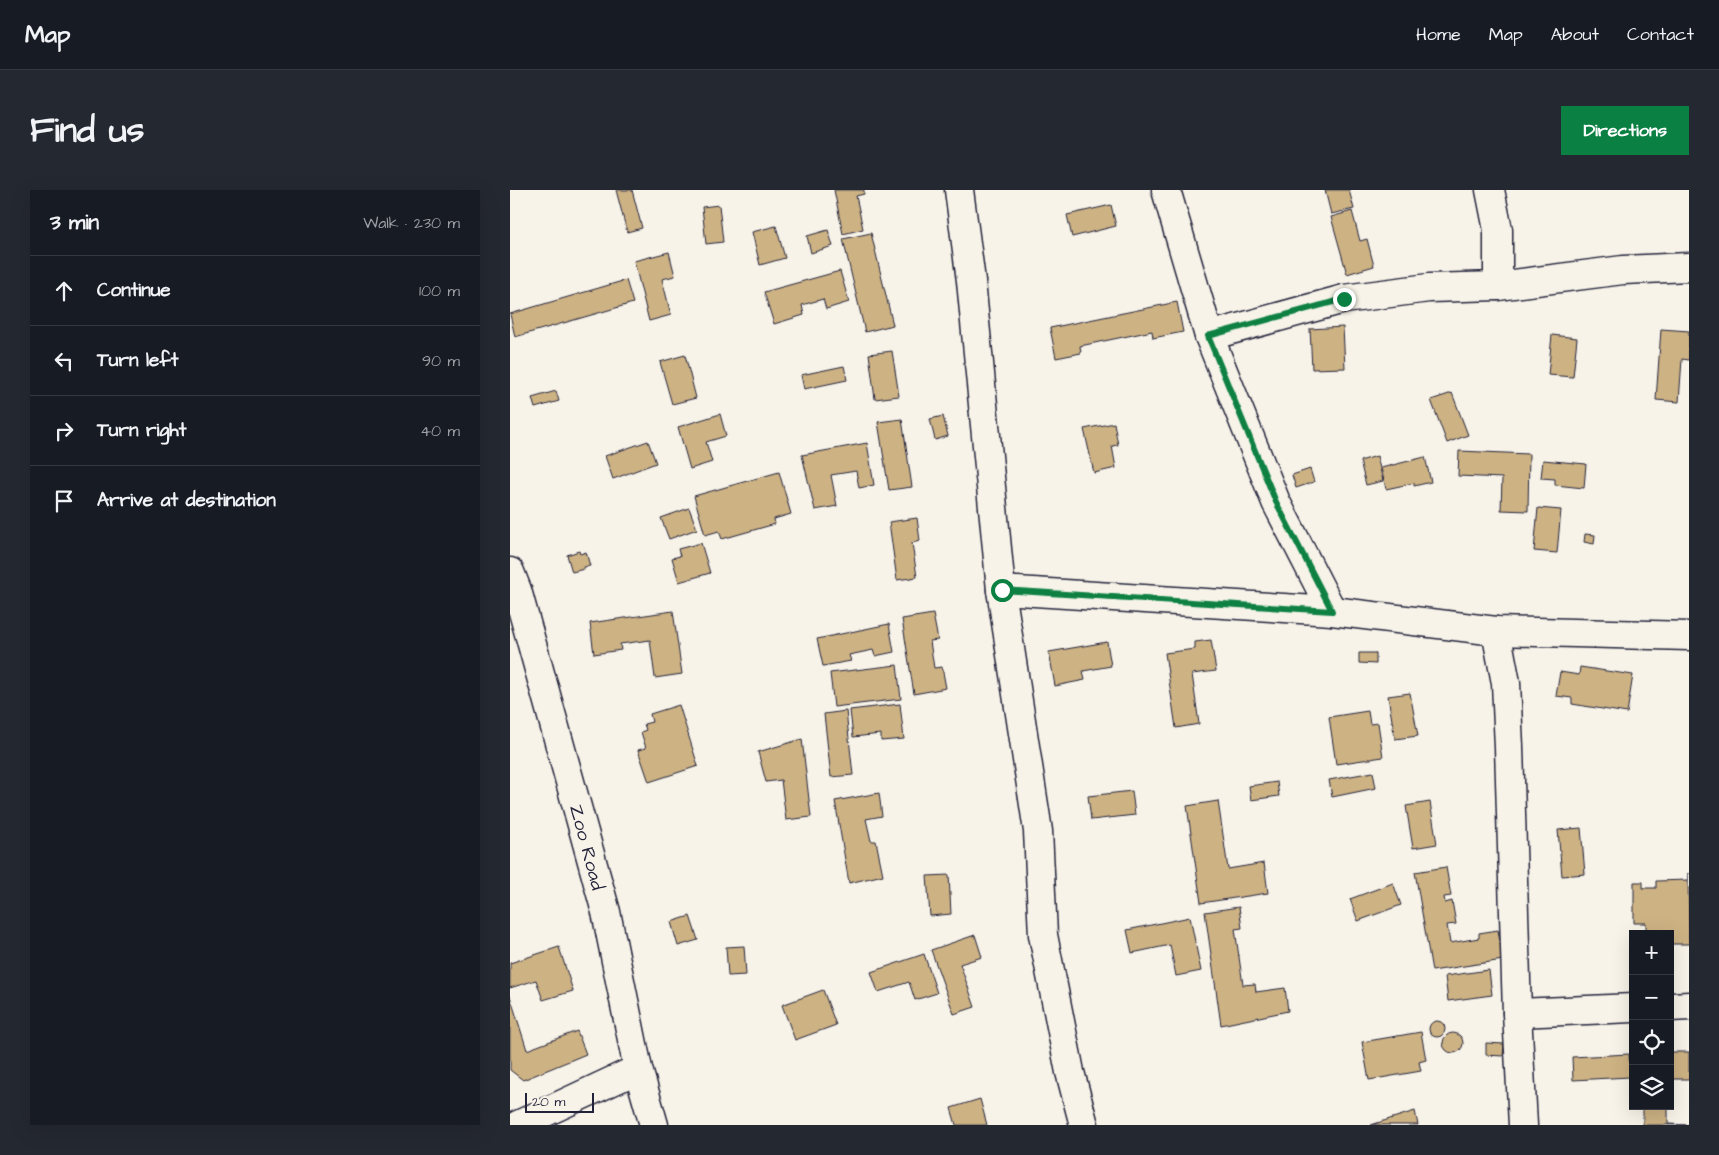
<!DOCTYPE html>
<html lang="en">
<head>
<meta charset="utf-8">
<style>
	body { margin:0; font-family:"Architects Daughter",sans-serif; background:#242831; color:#f1f3f6 }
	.controls { position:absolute; right:15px; bottom:15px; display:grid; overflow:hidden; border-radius:0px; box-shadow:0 5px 20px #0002 }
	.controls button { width:45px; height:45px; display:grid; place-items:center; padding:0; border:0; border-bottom:1px solid #363941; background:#171b24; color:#f1f3f6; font:25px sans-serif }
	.scale { position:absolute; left:15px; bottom:12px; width:69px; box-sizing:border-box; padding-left:5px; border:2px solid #22223b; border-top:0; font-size:14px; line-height:18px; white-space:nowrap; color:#22223b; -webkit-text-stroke:4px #f7f3e8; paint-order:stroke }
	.stop { position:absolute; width:15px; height:15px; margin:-11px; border:4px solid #0b8043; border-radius:50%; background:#fff }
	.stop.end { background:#0b8043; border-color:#fff; box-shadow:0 1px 5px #0008 }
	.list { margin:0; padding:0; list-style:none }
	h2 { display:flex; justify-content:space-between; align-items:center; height:65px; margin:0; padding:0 20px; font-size:21px }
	h2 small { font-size:16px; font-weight:400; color:#9ea1a6 }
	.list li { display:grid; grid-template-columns:32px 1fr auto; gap:15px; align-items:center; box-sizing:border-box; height:70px; padding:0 20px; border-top:1px solid #363941 }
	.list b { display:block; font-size:19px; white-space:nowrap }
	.list em { font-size:16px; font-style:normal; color:#9ea1a6 }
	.icon { flex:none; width:28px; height:28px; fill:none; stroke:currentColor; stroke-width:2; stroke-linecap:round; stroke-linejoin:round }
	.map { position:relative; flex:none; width:1179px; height:935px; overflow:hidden; border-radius:0px }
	header { display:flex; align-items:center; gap:30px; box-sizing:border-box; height:70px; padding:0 25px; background:#171b24; border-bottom:1px solid #363941 }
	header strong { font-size:24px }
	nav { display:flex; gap:28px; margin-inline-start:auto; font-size:18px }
	.intro { display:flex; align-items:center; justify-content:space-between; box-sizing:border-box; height:120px; padding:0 30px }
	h1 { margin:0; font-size:35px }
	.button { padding:12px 22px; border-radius:0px; background:#0b8043; color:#fff; font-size:18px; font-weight:700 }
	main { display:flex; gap:30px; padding:0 30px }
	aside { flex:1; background:#171b24; border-radius:0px; box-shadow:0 5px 20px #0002 }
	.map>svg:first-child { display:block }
	.building { fill:#cdb283; stroke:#22223b }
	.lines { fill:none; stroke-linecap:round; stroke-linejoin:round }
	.minor-casing { stroke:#22223b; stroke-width:31 }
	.minor { stroke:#f7f3e8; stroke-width:28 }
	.route { stroke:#0b8043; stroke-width:6 }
	.labels { text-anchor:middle; stroke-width:4; stroke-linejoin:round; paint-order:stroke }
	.street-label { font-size:19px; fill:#22223b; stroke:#f7f3e8 }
</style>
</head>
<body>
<header>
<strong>Map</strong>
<nav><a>Home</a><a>Map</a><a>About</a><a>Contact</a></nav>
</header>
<div class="intro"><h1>Find us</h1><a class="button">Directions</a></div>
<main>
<aside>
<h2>3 min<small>Walk · 230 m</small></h2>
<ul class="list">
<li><svg class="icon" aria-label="ahead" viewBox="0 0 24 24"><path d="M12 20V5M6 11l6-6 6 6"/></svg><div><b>Continue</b></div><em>100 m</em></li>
<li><svg class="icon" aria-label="left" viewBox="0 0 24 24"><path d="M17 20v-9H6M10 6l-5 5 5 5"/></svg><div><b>Turn left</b></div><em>90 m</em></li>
<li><svg class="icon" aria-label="right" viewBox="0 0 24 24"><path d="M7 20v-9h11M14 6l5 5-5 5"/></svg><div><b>Turn right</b></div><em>40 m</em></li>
<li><svg class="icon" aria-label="arrive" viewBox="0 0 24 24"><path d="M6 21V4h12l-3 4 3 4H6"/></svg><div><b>Arrive at destination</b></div></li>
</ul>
</aside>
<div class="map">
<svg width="1179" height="935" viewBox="0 0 1179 935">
	<rect width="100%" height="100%" fill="#f7f3e8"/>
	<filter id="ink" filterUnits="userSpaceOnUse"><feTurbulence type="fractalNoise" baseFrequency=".02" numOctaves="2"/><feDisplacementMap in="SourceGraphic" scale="10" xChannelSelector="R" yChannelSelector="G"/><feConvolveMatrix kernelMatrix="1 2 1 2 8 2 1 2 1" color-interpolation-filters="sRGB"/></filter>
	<g filter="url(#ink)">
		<g class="building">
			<polygon points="106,0 122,0 132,38 117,42"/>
			<polygon points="324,0 354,0 354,4 346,6 353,39 333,44"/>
			<polygon points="815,0 839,0 844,19 821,24"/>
			<polygon points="209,15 213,52 196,54 192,17"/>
			<polygon points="601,15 606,36 562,47 557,25"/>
			<polygon points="842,21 850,51 857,49 864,76 837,84 821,27"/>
			<polygon points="266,36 275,68 250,75 242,42"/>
			<polygon points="318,40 323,56 301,63 297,46"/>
			<polygon points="361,43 383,135 355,142 333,49"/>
			<polygon points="159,62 165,86 152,89 161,125 139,131 124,71"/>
			<polygon points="330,81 339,112 316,119 313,109 292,115 294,125 264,134 254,102"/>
			<polygon points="116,90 123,113 5,147 0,124"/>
			<polygon points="667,112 673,142 643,148 642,141 570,156 571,163 546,168 540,138"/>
			<polygon points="833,137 835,178 802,179 800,139"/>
			<polygon points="1151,139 1179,141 1179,170 1172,169 1169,212 1146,210"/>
			<polygon points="1042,145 1067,148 1063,187 1038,185"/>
			<polygon points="382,161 389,206 365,209 359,164"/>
			<polygon points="175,165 186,208 162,214 150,172"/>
			<polygon points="334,176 337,190 294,199 291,185"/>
			<polygon points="46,201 49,211 25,218 22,208"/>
			<polygon points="942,203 958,245 937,253 921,210"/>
			<polygon points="210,224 216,246 196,252 202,272 180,279 168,237"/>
			<polygon points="433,226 438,246 425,250 420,229"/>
			<polygon points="392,229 402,297 379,300 368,232"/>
			<polygon points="604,233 608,255 602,256 606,278 584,283 574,239"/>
			<polygon points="138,251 146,273 103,289 95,266"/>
			<polygon points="357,253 364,295 349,298 346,281 321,285 327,316 305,320 292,265"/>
			<polygon points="949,261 1019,264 1018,321 991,320 992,288 948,286"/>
			<polygon points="867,266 873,291 856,295 850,271"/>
			<polygon points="915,267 921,292 904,296 904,293 876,299 871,278"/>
			<polygon points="1033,270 1076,274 1074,298 1045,295 1045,289 1031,288"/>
			<polygon points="800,279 804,292 786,298 782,285"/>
			<polygon points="269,282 281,324 264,329 265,334 212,349 209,341 195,345 184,306"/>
			<polygon points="179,318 187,339 159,349 151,328"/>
			<polygon points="1028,318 1051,320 1047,363 1024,361"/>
			<polygon points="407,328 410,351 402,353 407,387 387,390 379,332"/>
			<polygon points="1075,344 1085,345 1084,354 1074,352"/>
			<polygon points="191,353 200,383 169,392 162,368 170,366 168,359"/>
			<polygon points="69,361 70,364 76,362 80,376 74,377 74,379 62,382 57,365"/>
			<polygon points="163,421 172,484 145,488 140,450 110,454 111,460 84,464 80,433"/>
			<polygon points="423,424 428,450 420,451 424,478 432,477 436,498 404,504 392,429"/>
			<polygon points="379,434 384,462 365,466 363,460 339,465 341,471 313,476 307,449"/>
			<polygon points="701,450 706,481 682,484 689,534 666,538 655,463 685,459 685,452"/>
			<polygon points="597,452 601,476 573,481 575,490 545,496 539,462"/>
			<polygon points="849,463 866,463 866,474 849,473"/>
			<polygon points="387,475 391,509 324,517 320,483"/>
			<polygon points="1070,477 1123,485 1117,523 1062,514 1062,508 1046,506 1050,482 1069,485"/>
			<polygon points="900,503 908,546 885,549 878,506"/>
			<polygon points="390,514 394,549 371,551 371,544 343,547 340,520"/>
			<polygon points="169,515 188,576 139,592 128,560 136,558 131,542 136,540 134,534 142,532 140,524"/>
			<polygon points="336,521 343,585 321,587 314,524"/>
			<polygon points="858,521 860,534 868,533 873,567 826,574 819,527"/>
			<polygon points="292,549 301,627 276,630 271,590 256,592 248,562"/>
			<polygon points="863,582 866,598 822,607 819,590"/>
			<polygon points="767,592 769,606 741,610 739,596"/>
			<polygon points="622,601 625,625 581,630 578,606"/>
			<polygon points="369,603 372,626 356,629 361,651 366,651 373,685 339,693 325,611"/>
			<polygon points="708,611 718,679 754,673 758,703 691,713 677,616"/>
			<polygon points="920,612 927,654 903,658 896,616"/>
			<polygon points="1071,638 1075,684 1052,686 1048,640"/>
			<polygon points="936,677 941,706 934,707 935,713 942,711 946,734 937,735 940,753 969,748 969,743 988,740 993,770 922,781 905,682"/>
			<polygon points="1178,683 1179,754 1160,754 1160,744 1136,744 1136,733 1124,733 1124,692 1133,692 1133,698 1146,698 1146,691 1178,690"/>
			<polygon points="439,685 441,724 420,726 417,686"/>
			<polygon points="883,693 891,715 848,731 840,709"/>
			<polygon points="729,717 732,738 725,739 733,795 745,794 746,802 775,798 778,821 711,835 695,722"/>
			<polygon points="180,726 188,750 168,756 161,732"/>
			<polygon points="680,727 691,781 666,786 660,755 622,763 617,740"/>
			<polygon points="465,745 472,767 450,774 465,817 444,824 421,760"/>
			<polygon points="234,756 236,785 218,786 216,757"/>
			<polygon points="49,757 63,801 33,810 26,790 0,798 0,773"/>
			<polygon points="414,764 427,803 405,810 399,792 368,802 361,782"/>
			<polygon points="979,780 982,805 938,811 935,786"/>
			<polygon points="313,800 326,835 285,850 272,815"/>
			<polygon points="0,806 17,860 67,841 76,864 13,890 0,880"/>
			<circle cx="927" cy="839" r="8"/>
			<polygon points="911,842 916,870 909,872 911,881 859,890 852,852"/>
			<circle cx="943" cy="853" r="10"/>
			<polygon points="976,853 994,854 993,866 976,865"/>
			<rect x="1160" y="862" width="19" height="27"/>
			<polygon points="1119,864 1120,887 1063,890 1062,867"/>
			<polygon points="470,909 477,935 446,935 441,918"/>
			<polygon points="1133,916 1158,916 1158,934 1179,935 1133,935"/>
			<polygon points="905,921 908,935 861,935"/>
		</g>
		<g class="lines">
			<g class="minor-casing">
				<g id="minor">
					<polyline points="449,0 461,91 491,400 528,641 533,745 560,882 574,935"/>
					<polyline points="656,0 699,146 766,312 822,421"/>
					<polyline points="980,0 988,40 988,96"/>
					<polyline points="699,146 834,109 919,98 988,96 1113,80 1179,77"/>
					<polyline points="0,382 7,400 96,722 128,879 144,935"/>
					<polyline points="491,400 822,421 986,441 1179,446"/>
					<polyline points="986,441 996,493 999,557 1007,823 1013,935"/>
					<polyline points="1160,817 1179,816"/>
					<polyline points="1007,823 1123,818"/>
					<polyline points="8,935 128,879"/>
				</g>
			</g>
			<use href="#minor" class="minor"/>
		</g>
	</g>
	<g class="lines" filter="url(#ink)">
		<polyline class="route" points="492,400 822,421 766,312 698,146 834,109"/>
	</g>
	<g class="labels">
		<g class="street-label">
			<text transform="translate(78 657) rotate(75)" y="7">Zoo Road</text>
		</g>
	</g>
</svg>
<div class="controls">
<button>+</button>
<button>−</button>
<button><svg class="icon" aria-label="locate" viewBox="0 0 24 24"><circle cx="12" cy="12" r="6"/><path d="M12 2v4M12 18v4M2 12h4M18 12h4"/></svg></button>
<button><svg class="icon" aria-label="layers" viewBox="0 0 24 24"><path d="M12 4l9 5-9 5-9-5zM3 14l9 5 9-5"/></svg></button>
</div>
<div class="scale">20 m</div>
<div class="stop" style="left:492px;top:400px"></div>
<div class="stop end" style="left:834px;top:109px"></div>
</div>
</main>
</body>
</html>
